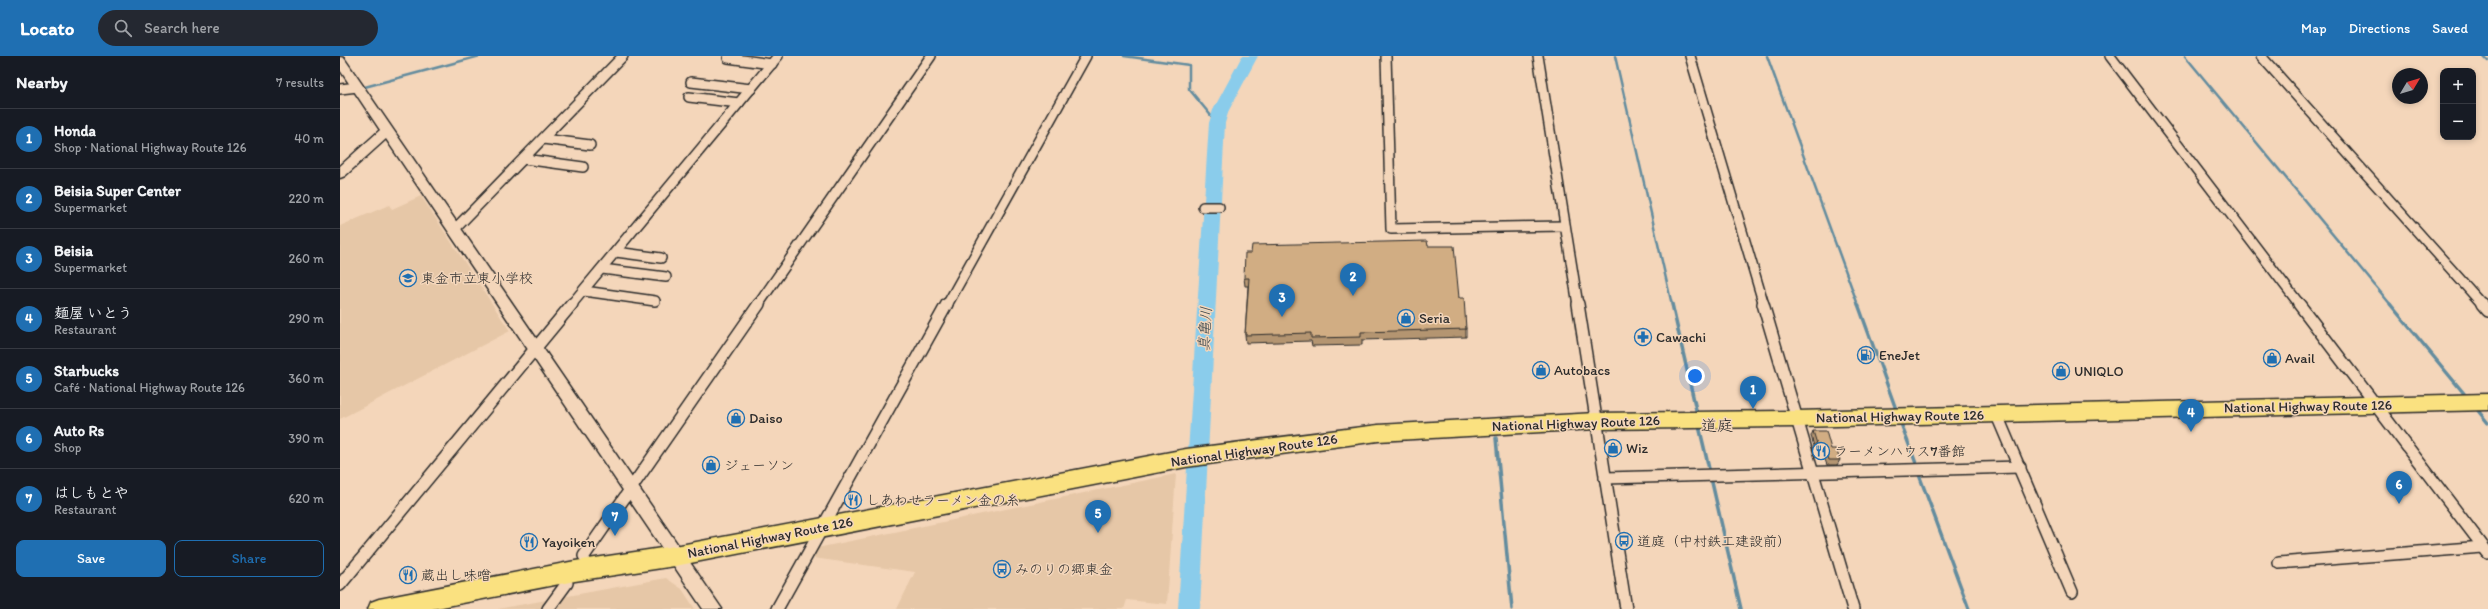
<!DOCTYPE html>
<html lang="en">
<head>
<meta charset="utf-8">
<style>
	body { margin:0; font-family:Itim,"Klee One",sans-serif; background:#242831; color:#f1f3f6 }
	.controls { position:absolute; right:12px; top:12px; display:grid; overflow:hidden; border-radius:8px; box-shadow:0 2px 6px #0003 }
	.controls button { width:36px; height:36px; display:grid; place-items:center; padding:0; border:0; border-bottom:1px solid #363941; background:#171b24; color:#f1f3f6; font:20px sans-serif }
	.compass { position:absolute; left:2052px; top:12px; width:36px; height:36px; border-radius:50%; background:#171b24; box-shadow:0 2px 6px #0003; rotate:52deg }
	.you { position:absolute; left:1355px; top:320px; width:14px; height:14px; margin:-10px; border:3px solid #fff; border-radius:50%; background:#1a73e8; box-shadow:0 0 0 6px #1a73e833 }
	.badge { display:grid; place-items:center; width:26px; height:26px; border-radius:50%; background:#1f6fb2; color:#fff; font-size:13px; font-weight:700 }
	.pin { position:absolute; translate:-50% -33px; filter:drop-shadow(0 1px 2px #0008) }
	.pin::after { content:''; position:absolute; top:21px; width:14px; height:12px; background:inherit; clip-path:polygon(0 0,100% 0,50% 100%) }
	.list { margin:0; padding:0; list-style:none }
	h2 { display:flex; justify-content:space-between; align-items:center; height:52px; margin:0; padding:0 16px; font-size:17px }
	h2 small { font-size:13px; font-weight:400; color:#9ea1a6 }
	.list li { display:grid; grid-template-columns:26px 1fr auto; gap:12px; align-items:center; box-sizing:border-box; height:60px; padding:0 16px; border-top:1px solid #363941 }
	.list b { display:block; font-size:15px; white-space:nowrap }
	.list p { margin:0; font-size:13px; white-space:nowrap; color:#9ea1a6 }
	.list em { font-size:13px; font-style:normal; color:#9ea1a6 }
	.actions { display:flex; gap:8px; padding:12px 16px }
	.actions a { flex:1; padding:9px 0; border:1px solid #1f6fb2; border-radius:8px; text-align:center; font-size:14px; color:#1f6fb2 }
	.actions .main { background:#1f6fb2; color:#fff }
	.icon { flex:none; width:22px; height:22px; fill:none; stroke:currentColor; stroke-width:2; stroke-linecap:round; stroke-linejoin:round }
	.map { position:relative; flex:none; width:2148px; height:553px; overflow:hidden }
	header { display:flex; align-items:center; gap:24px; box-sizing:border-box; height:56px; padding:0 20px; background:#1f6fb2; color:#fff }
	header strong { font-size:19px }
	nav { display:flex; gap:22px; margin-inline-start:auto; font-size:14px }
	.search { width:280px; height:36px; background:#242831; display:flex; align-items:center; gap:10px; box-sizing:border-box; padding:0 14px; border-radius:22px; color:#9ea1a6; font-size:15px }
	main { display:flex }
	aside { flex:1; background:#171b24 }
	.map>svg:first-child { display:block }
	.built { fill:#e6c7a7 }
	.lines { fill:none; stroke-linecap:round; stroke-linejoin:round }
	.stream-far1 { stroke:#648c9e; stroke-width:2.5 }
	.stream { stroke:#648c9e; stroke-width:3.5 }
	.river { fill:#8acceb; fill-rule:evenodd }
	.street-far1-casing { stroke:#2b2b2b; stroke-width:12 }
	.street-casing { stroke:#2b2b2b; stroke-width:14 }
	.secondary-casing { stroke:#2b2b2b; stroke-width:3 }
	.highway-casing { stroke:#2b2b2b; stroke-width:3 }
	.street-far1 { stroke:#f4d6ba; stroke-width:9 }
	.street { stroke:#f4d6ba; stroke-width:11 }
	.secondary { fill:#f4d6ba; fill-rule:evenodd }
	.highway { fill:#fae180; fill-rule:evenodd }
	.wall { fill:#b49571; stroke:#2b2b2b }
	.building { fill:#d1ad83; stroke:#2b2b2b }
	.labels { text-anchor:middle; stroke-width:3; stroke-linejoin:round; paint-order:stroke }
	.poi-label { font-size:14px; fill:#2b2b2b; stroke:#f4d6ba; text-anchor:start }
	.street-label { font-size:14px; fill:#2b2b2b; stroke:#f4d6ba }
	.water-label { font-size:15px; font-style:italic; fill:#3e4b51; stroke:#f4d6ba }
	.quarter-label { font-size:16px; fill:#2b2b2b; stroke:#f4d6ba }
</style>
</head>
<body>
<header>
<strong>Locato</strong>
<div class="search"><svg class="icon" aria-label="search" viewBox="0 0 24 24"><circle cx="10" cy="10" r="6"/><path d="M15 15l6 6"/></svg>Search here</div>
<nav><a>Map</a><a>Directions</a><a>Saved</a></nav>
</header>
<main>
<aside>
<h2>Nearby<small>7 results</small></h2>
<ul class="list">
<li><span class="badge">1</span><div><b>Honda</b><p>Shop · National Highway Route 126</p></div><em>40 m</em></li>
<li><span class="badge">2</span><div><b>Beisia Super Center</b><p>Supermarket</p></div><em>220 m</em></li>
<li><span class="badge">3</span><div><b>Beisia</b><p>Supermarket</p></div><em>260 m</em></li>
<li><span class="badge">4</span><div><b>麺屋 いとう</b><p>Restaurant</p></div><em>290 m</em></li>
<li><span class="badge">5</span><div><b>Starbucks</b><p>Café · National Highway Route 126</p></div><em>360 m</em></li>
<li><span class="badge">6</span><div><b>Auto Rs</b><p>Shop</p></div><em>390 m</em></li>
<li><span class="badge">7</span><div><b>はしもとや</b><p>Restaurant</p></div><em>620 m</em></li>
</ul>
<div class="actions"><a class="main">Save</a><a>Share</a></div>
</aside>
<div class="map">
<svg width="2148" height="553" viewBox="0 0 2148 553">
	<rect width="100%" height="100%" fill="#f4d6ba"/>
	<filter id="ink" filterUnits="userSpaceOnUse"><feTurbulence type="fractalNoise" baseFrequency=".025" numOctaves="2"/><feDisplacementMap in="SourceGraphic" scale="8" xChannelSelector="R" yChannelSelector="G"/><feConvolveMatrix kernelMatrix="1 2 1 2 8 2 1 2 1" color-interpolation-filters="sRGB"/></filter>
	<g filter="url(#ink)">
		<g class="built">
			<polygon points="81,140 170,275 0,363 0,170 49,149 52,153"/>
			<polygon points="836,418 827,548 787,544 784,553 557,553 575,516 473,502 477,492"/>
			<polygon points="326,522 342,533 355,553 158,553"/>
		</g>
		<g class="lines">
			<g class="stream-far1">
				<polyline points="784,0 849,9 849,33 877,67"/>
				<polyline points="1275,0 1332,249"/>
				<polyline points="1427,0 1518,249"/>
				<polyline points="1845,0 2051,249"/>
				<polyline points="2144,0 2148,4"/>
				<polyline points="21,32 140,0"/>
			</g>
			<g class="stream">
				<polyline points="1332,248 1357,358"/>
				<polyline points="1518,248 1557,356"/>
				<polyline points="2050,248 2127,341"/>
				<polyline points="2135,351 2148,367"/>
				<polyline points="1560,365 1577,410"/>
				<polyline points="1359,370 1370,417"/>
				<polyline points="1156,382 1172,553"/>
				<polyline points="1578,416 1629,553"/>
				<polyline points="1371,422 1401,553"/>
			</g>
			<polygon class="river" points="902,0 918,0 889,54 885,67 860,553 838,553 869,67 873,54"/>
			<g class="street-far1-casing">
				<g id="street-far1">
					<polyline points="1046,0 1051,173 1225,170"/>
					<polyline points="1198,0 1238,249"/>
					<polyline points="1350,0 1424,249"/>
					<polyline points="1770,0 1960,249"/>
					<polyline points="1921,0 2143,249"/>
					<polyline points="388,2 432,8"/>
					<polyline points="351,26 411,33"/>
					<polyline points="0,33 18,31"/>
					<polyline points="349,41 399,47"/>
					<polyline points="203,83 250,89"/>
					<polyline points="184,103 243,111"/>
					<polyline points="863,151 879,151"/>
					<polyline points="114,174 283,0"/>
					<polyline points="276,196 321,202"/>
					<polyline points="262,213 326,221"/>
					<polyline points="244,235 315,245"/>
					<polyline points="231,249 438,0"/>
					<polyline points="418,249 591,0"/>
					<polyline points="607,249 746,0"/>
				</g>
			</g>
			<g class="street-casing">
				<g id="street">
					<polyline points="1238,248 1286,553"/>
					<polyline points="1423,248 1513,553"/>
					<polyline points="1959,248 2148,497"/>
					<polyline points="2142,248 2148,255"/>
					<polyline points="1656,357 1732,536"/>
					<polyline points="1265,422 1680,411"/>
					<polyline points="244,500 419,248"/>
					<polyline points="1939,507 2143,491"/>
					<polyline points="0,529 232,248"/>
					<polyline points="208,553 227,527"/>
					<polyline points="437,553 607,248"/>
				</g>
			</g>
			<g class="secondary-casing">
				<polygon id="secondary" points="0,1 4,2 382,553 363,553 46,83 5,120 0,122 0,110 40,74 0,14"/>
			</g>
			<g class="highway-casing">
				<polygon id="highway" points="2148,338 2148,354 1457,371 1256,373 1038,385 846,411 335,510 235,525 92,553 28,553 31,546 39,543 235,505 335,490 846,393 1038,369 1256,357 1457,355"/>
			</g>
			<use href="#street-far1" class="street-far1"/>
			<use href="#street" class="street"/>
			<use href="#secondary" class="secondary"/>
			<use href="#highway" class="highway"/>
		</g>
		<g class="wall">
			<polygon points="1088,190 1119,242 1126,273 1126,281 1022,284 1022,289 972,290 971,285 906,287 905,279 908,230 905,230 904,222"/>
			<polygon points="1473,375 1491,393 1500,404 1497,409 1487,409 1484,401 1476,401 1473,393 1474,390 1471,380"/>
		</g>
		<g class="building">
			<polygon points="1087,185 1088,190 1114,190 1119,242 1124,242 1126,273 1021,276 1021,281 971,282 971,277 905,279 909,222 904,222 905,197 911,197 912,189"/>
			<polygon points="1473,375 1486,375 1491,393 1496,393 1500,404 1489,404 1487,396 1478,396 1475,388 1477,388"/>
		</g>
	</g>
	<defs>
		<g id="school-ring" transform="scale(0.9)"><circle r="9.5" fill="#f4d6ba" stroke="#1f6fb2" stroke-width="1.5"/><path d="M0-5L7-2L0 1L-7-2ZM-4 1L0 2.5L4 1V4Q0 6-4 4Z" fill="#1f6fb2"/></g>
		<g id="shop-ring" transform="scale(0.9)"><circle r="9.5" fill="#f4d6ba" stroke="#1f6fb2" stroke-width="1.5"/><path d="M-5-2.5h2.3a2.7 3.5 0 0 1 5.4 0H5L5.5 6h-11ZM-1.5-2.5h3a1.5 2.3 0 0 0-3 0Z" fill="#1f6fb2"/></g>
		<g id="pharmacy-ring" transform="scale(0.9)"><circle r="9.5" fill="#f4d6ba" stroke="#1f6fb2" stroke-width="1.5"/><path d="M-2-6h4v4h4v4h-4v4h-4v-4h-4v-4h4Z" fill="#1f6fb2"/></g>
		<g id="fuel-ring" transform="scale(0.9)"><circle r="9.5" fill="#f4d6ba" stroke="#1f6fb2" stroke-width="1.5"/><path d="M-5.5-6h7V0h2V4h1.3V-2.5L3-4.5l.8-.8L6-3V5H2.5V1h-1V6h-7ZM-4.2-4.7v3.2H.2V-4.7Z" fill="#1f6fb2"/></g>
		<g id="restaurant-ring" transform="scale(0.9)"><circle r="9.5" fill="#f4d6ba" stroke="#1f6fb2" stroke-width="1.5"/><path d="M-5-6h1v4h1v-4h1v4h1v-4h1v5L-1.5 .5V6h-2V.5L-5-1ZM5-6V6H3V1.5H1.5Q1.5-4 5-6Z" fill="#1f6fb2"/></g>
		<g id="bus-ring" transform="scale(0.9)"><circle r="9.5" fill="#f4d6ba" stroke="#1f6fb2" stroke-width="1.5"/><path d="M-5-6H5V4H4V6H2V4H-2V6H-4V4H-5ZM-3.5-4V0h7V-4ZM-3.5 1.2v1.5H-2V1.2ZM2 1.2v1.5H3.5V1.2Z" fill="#1f6fb2"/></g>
	</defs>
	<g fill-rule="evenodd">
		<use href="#school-ring" x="68" y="222"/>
		<use href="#shop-ring" x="1066" y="262"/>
		<use href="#pharmacy-ring" x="1303" y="281"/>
		<use href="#fuel-ring" x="1526" y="299"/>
		<use href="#shop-ring" x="1932" y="302"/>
		<use href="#shop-ring" x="1201" y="314"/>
		<use href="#shop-ring" x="1721" y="315"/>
		<use href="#shop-ring" x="396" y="362"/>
		<use href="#shop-ring" x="1273" y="392"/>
		<use href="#restaurant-ring" x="1481" y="395"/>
		<use href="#shop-ring" x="371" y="409"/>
		<use href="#restaurant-ring" x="513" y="444"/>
		<use href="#bus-ring" x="1284" y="485"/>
		<use href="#restaurant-ring" x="189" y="486"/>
		<use href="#bus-ring" x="662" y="513"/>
		<use href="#restaurant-ring" x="68" y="519"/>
	</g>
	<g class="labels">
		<g class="poi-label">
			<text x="81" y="227">東金市立東小学校</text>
			<text x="1079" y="267">Seria</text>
			<text x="1316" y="286">Cawachi</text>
			<text x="1539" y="304">EneJet</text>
			<text x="1945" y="307">Avail</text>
			<text x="1214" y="319">Autobacs</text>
			<text x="1734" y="320">UNIQLO</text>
			<text x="409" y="367">Daiso</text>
			<text x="1286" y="397">Wiz</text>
			<text x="1494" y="400">ラーメンハウス7番館</text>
			<text x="384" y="414">ジェーソン</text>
			<text x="526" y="449">しあわせラーメン金の糸</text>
			<text x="1297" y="490">道庭（中村鉄工建設前）</text>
			<text x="202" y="491">Yayoiken</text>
			<text x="675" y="518">みのりの郷東金</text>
			<text x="81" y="524">蔵出し味噌</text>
		</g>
		<g class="street-label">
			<text transform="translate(1968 350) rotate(-1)" y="5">National Highway Route 126</text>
			<text transform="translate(1560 360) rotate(-1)" y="5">National Highway Route 126</text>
			<text transform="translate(1236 367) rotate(-2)" y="5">National Highway Route 126</text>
			<text transform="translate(914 394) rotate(-8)" y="5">National Highway Route 126</text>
			<text transform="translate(430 481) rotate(-11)" y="5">National Highway Route 126</text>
		</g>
		<g class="water-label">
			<text transform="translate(865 273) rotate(-87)" y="5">真亀川</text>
		</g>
		<g class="quarter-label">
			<text x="1377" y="375">道庭</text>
		</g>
	</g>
</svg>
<div class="controls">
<button>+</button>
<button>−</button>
</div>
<svg class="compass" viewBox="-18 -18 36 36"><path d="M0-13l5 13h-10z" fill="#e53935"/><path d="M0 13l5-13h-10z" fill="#9ea1a6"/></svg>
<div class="you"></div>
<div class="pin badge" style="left:1413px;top:353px">1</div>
<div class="pin badge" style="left:1013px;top:240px">2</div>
<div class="pin badge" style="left:942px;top:261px">3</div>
<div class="pin badge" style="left:1851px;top:376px">4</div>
<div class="pin badge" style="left:758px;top:477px">5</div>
<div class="pin badge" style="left:2059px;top:448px">6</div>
<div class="pin badge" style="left:275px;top:480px">7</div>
</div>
</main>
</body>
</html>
